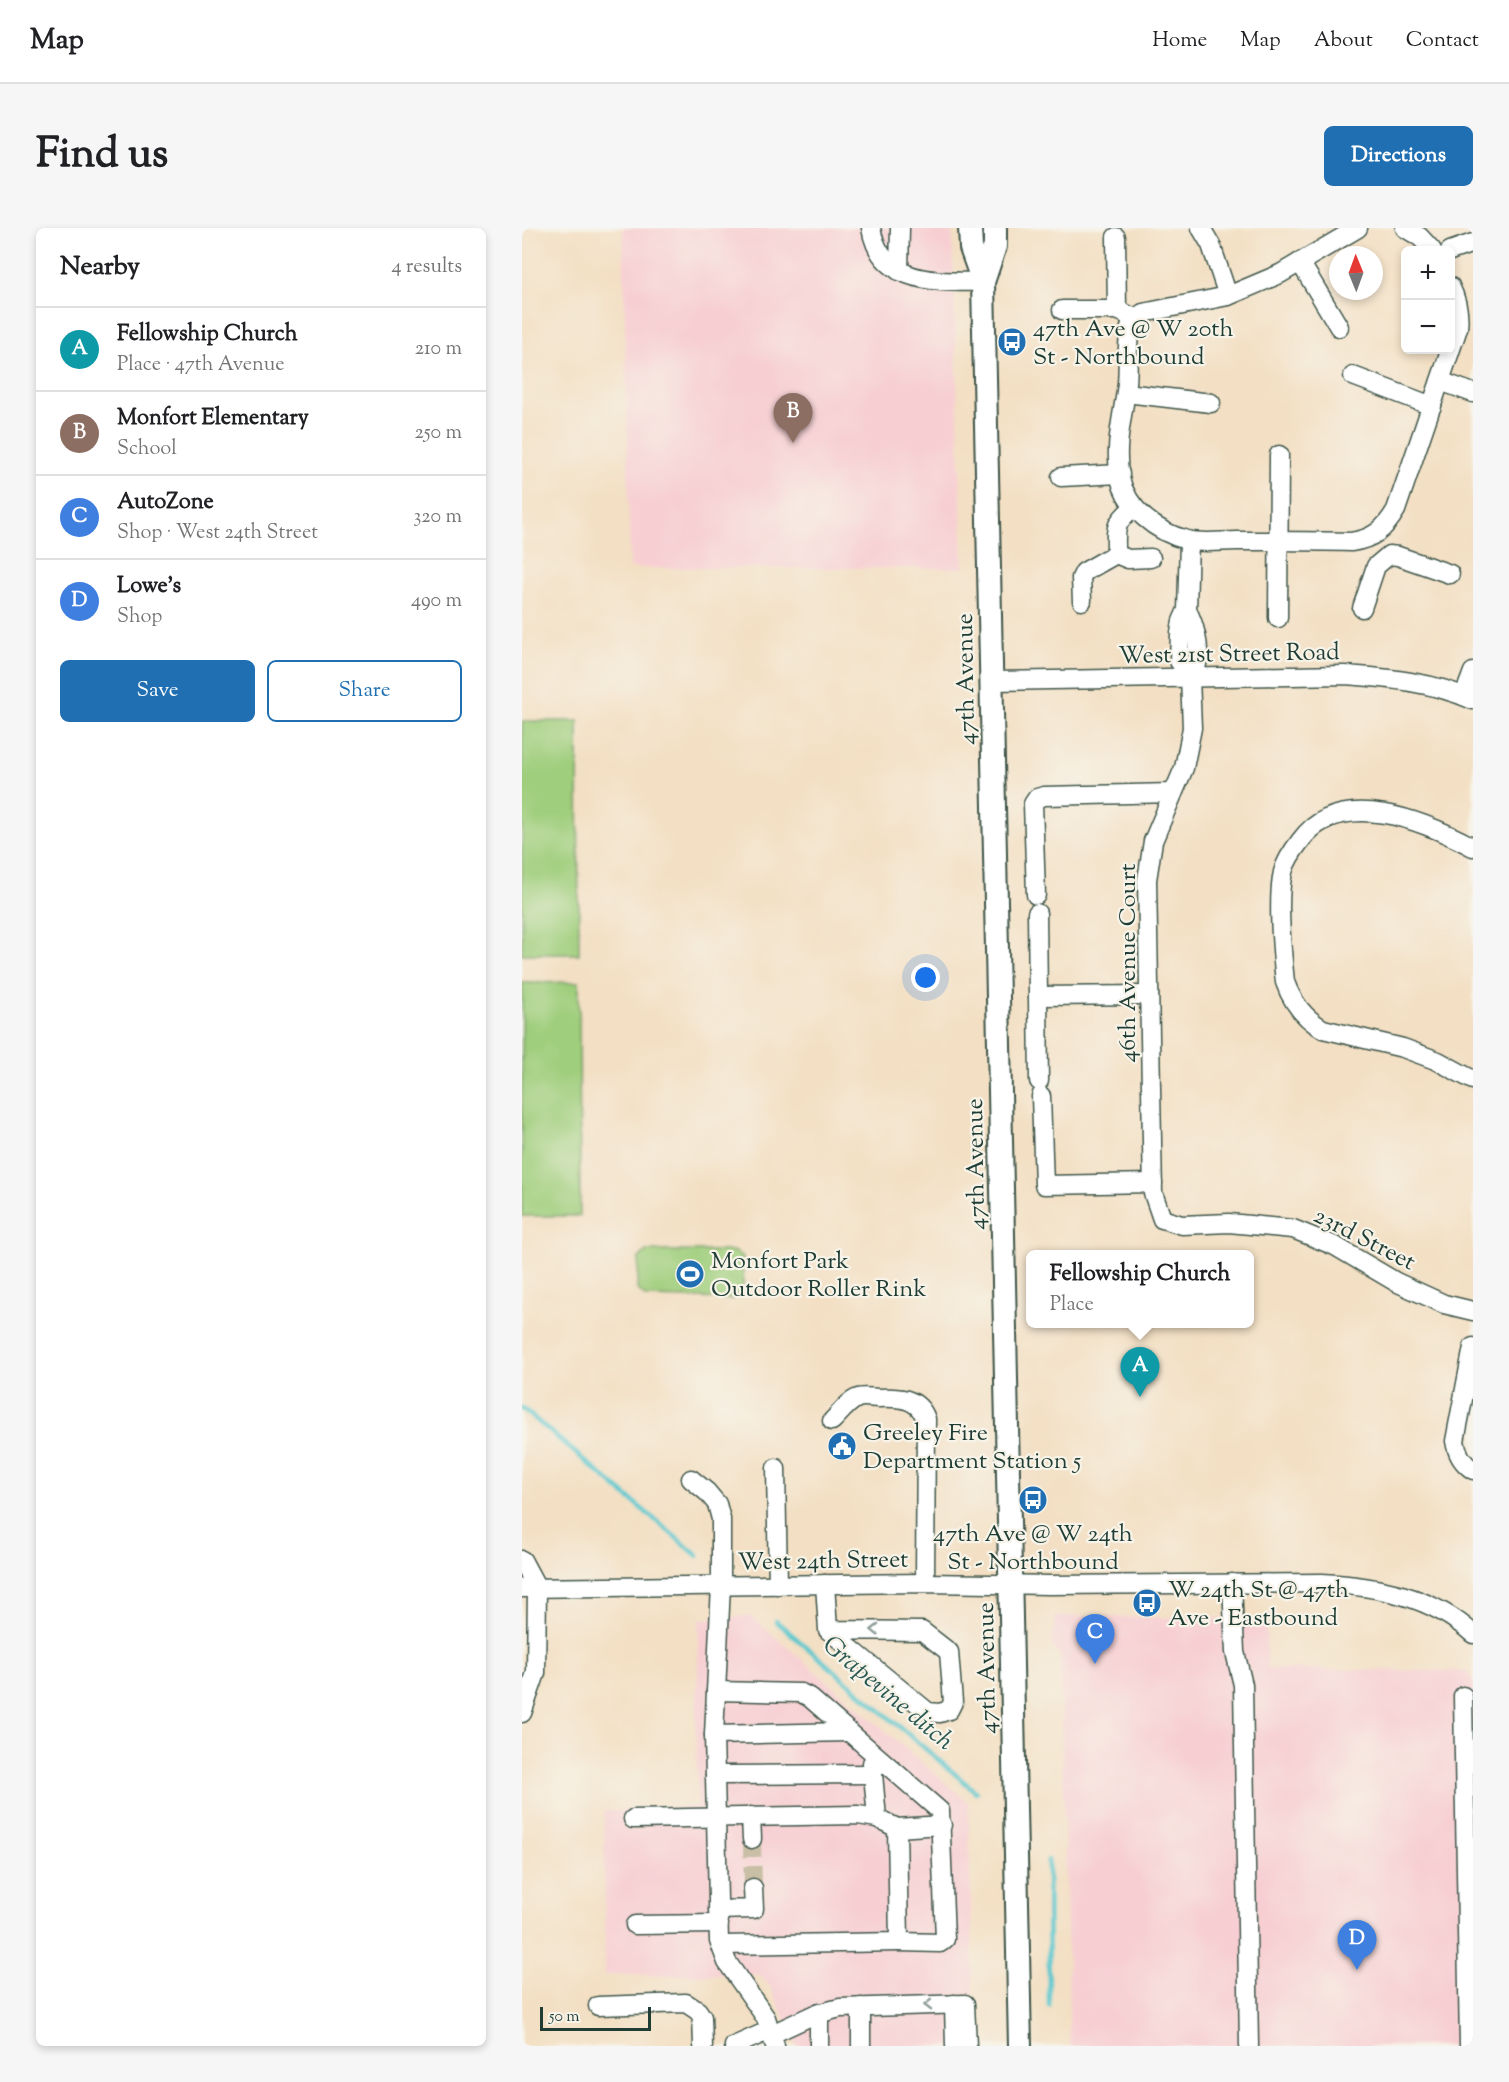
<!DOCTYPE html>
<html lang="en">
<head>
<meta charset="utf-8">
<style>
	body { margin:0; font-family:"Sorts Mill Goudy",serif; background:#f6f6f6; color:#202124 }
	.controls { position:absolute; right:18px; top:18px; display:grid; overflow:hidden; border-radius:9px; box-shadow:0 3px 9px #0003 }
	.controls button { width:54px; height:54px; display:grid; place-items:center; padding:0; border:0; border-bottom:2px solid #e0e0e0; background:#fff; color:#202124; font:30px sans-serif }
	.compass { position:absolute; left:807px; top:18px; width:54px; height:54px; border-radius:50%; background:#fff; box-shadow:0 3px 9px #0003; rotate:359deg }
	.scale { position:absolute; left:18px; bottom:15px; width:111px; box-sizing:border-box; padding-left:6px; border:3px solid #1f3d34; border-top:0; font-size:16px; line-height:21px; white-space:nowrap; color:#1f3d34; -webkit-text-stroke:4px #f7f3e8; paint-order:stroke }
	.you { position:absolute; left:404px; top:750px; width:21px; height:21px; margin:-15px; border:4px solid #fff; border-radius:50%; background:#1a73e8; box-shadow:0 0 0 9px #1a73e833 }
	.badge { display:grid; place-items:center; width:39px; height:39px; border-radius:50%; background:#1f6fb2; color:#fff; font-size:20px; font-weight:700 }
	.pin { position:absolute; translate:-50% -50px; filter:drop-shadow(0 2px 3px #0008) }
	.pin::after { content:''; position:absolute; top:32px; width:21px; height:18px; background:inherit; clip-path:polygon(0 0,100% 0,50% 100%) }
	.popup { position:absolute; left:504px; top:1022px; width:228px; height:78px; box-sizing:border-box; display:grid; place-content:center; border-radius:9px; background:#fff; filter:drop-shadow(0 2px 4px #0005); font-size:20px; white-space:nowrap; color:#757577 }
	.popup b { font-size:22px; color:#202124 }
	.popup::after { content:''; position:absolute; left:50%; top:100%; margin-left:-12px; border:12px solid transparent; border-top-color:#fff }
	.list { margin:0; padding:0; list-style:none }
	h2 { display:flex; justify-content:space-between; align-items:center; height:78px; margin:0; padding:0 24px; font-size:26px }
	h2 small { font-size:20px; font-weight:400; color:#757577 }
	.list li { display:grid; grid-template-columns:39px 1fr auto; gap:18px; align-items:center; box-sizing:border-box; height:84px; padding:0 24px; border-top:2px solid #e0e0e0 }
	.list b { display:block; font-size:22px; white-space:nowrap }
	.list p { margin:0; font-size:20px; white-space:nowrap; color:#757577 }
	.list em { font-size:20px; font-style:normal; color:#757577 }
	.actions { display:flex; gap:12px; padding:18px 24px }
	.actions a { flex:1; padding:14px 0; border:2px solid #1f6fb2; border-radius:9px; text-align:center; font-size:21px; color:#1f6fb2 }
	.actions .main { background:#1f6fb2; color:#fff }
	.map { position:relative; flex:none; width:951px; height:1818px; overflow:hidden; border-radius:9px }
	header { display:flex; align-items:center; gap:36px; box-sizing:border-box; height:84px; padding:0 30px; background:#fff; border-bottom:2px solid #e0e0e0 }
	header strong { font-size:28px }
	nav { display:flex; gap:33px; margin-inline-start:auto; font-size:21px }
	.intro { display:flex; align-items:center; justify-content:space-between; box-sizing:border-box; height:144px; padding:0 36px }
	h1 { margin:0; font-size:42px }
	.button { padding:15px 27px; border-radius:9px; background:#1f6fb2; color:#fff; font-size:21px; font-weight:700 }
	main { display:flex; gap:36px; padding:0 36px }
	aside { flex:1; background:#fff; border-radius:9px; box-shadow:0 3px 9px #0003 }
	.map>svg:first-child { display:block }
	.built { fill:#f7cfd3 }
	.green { fill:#9fce7c; stroke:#5f8658; stroke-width:1.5 }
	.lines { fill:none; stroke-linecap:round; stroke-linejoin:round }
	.stream { stroke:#5ac8cf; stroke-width:4.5 }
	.minor-tunnel { stroke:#c9bfa6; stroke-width:18; stroke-dasharray:18 9; stroke-linecap:butt }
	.minor-casing { stroke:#3f5549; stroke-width:21 }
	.major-casing { stroke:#3f5549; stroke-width:26 }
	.minor { stroke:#fff; stroke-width:18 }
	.major { stroke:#fff; stroke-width:22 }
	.oneway { stroke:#8f9e9a }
	.labels { text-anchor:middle; stroke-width:4.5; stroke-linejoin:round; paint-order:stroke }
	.poi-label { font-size:24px; fill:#1f3d34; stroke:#f7f3e8; text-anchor:start }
	.street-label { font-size:24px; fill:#1f3d34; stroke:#f7f3e8 }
	.water-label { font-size:26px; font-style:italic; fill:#2b5953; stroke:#f7f3e8 }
</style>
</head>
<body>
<header>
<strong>Map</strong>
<nav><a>Home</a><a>Map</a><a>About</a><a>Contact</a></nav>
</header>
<div class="intro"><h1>Find us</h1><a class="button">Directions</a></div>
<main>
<aside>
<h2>Nearby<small>4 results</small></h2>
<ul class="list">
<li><span class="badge" style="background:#0f9aa8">A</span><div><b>Fellowship Church</b><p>Place · 47th Avenue</p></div><em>210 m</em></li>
<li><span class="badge" style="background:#8d6e63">B</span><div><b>Monfort Elementary</b><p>School</p></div><em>250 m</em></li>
<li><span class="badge" style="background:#3f7fe0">C</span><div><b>AutoZone</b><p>Shop · West 24th Street</p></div><em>320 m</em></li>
<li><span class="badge" style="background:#3f7fe0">D</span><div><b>Lowe's</b><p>Shop</p></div><em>490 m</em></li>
</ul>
<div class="actions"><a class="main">Save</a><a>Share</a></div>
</aside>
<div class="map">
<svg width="951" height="1818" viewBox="0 0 951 1818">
	<rect width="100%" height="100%" fill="#f7f3e8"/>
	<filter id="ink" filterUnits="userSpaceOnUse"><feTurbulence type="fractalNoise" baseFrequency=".0167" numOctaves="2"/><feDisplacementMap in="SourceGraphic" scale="12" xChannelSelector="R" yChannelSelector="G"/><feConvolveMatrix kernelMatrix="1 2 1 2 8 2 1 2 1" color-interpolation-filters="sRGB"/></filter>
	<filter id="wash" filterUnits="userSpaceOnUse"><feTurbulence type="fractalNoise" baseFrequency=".008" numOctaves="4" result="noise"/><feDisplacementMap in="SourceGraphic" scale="24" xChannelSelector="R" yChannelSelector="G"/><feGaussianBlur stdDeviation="1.35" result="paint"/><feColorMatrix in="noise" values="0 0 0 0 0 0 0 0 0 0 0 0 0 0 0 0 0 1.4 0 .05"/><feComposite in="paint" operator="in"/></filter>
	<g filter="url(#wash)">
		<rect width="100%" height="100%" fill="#f3dfc3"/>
		<g class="built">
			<polygon points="101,0 430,0 441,340 108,340"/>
			<polygon points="229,1388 446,1574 453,1818 275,1818 249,1760 238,1747 83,1747 82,1583 175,1578 174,1505 177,1391"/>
			<polygon points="534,1388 744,1391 745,1441 944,1443 951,1453 951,1818 548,1818 538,1427 529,1417"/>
		</g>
		<g class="green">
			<polygon points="0,493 56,493 57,726 0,726"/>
			<polygon points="57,754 58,988 0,988 0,755"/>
			<polygon points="124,1023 212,1023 221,1029 221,1061 212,1071 124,1069 115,1061 117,1030"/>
		</g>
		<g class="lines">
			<g class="stream">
				<polyline points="0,1180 176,1328"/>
				<polyline points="254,1393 454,1564"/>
				<polyline points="526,1632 527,1778"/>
			</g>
		</g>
	</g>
	<g filter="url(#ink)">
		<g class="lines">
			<polyline class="minor-tunnel" points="230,1611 231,1660"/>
			<g class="minor-casing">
				<g id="minor">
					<path d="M349 0C359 58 416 53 461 54"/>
					<polyline points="679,0 689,17 706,68"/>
					<path d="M836 0 758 46 706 68 621 85 609 95C603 117 608 141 604 163 600 191 592 221 598 250 605 281 634 304 665 312 680 316 699 313 715 313 753 313 791 313 829 314 851 311 863 301 874 282L936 100C938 85 935 72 928 58"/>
					<polyline points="883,0 898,9 910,22"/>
					<polyline points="594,9 595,82"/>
					<polyline points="928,23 951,15"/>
					<polyline points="778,34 817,99"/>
					<polyline points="377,43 378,0"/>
					<polyline points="540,82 595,82 613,90"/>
					<polyline points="831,148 910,178"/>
					<polyline points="918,153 951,165"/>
					<polyline points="604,165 689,175"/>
					<polyline points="539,249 598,246"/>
					<path d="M612 279C591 296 594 300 594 326L606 331 629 330"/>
					<polyline points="667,313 665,382 660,393 658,405 657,433 668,449"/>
					<polyline points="560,373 559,350 562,344 594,326"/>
					<polyline points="840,380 854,338 867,327 876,328 928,346"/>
					<path d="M665 382C672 395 679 420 675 436 674 440 670 445 668 449"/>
					<polyline points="756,390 757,227"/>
					<polyline points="668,449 670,500 662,540 631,613 625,652 631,965 640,991 660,997 707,995 771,1001 813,1018 874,1054 922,1076 951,1083"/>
					<path d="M470 453 823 447C866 450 911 454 951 472"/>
					<polyline points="942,468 951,444"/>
					<path d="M951 619C904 594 819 558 779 612 772 621 764 632 761 644 755 670 760 726 763 754 770 774 782 790 801 801L881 820 916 833 951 852"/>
					<polyline points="514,667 511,576 515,570 522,568 651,565"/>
					<polyline points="515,685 517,853"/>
					<polyline points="516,768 627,767"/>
					<polyline points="519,868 522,957 631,955"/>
					<path d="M951 1119 933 1213C935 1226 940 1235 951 1242"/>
					<path d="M310 1193C317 1186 327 1173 336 1170 341 1168 350 1170 356 1170 376 1169 396 1169 404 1191L403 1355"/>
					<polyline points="254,1240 256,1357"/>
					<polyline points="169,1251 185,1264 195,1276 199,1291 199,1357 192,1507 197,1713 205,1734 244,1790 253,1818"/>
					<polyline points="0,1332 15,1360 14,1445 0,1485"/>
					<polyline points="710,1355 713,1424 721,1457 727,1818"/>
					<polyline points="303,1356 306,1402 406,1484 418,1485 427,1482 431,1474 427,1424 400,1403 306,1402"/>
					<path d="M0 1360 403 1355 527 1357 800 1355C855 1358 910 1368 951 1406"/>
					<polyline points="194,1463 279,1465 287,1469 418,1583 423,1711 418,1715 377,1714"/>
					<polyline points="941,1468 947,1818"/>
					<polyline points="192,1507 327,1504"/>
					<polyline points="350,1535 355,1590"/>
					<polyline points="193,1547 351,1546"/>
					<polyline points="229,1588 230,1611"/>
					<polyline points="111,1591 336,1587 355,1590 375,1600 377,1714 199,1717"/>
					<polyline points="375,1600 420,1597"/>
					<polyline points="196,1682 232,1681 231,1660"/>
					<polyline points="113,1697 197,1696"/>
					<polyline points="432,1776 433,1818"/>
					<polyline points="76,1778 164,1775 176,1783 180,1789 181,1818"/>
					<polyline points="339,1779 339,1818"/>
					<polyline points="297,1785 297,1818"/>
					<polyline points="250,1806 291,1787 318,1780 443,1776 445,1818"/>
					<polyline points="212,1818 248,1802"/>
				</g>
			</g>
			<g class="major-casing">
				<g id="major">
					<polyline points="448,0 449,20 461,54"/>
					<polyline points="473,0 473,18 461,54 498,1818"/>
				</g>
			</g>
			<use href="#minor" class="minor"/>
			<use href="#major" class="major"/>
		</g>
		<defs><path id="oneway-chevron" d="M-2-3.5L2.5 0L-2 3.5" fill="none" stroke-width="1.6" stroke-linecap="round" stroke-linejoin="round" transform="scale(1.5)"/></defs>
		<g class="oneway">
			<use href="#oneway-chevron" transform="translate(353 1402) rotate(-179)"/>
			<use href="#oneway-chevron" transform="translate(406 1777) rotate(179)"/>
		</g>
	</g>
	<defs>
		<g id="bus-disc" transform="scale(1.5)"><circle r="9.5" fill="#1f6fb2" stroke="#f7f3e8"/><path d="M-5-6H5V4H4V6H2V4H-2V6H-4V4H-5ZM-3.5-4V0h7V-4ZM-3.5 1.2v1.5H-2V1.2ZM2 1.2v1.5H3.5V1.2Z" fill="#fff"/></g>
		<g id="stadium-disc" transform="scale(1.5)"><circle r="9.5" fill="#1f6fb2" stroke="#f7f3e8"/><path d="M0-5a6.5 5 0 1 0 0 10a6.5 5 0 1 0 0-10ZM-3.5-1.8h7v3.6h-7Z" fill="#fff"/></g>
		<g id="civic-disc" transform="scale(1.5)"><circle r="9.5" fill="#1f6fb2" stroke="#f7f3e8"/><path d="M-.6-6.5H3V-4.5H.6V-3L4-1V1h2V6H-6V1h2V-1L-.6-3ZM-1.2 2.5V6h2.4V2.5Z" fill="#fff"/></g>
	</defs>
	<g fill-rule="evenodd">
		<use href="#bus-disc" x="490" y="114"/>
		<use href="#stadium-disc" x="168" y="1046"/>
		<use href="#civic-disc" x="320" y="1218"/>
		<use href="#bus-disc" x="511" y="1272"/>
		<use href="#bus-disc" x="625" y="1375"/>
	</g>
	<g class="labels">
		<g class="poi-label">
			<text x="511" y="108">47th Ave @ W 20th<tspan x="511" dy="28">St - Northbound</tspan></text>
			<text x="189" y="1040">Monfort Park<tspan x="189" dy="28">Outdoor Roller Rink</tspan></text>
			<text x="341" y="1212">Greeley Fire<tspan x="341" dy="28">Department Station 5</tspan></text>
			<text x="511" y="1313" text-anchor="middle">47th Ave @ W 24th<tspan x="511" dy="28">St - Northbound</tspan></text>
			<text x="646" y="1369">W 24th St @ 47th<tspan x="646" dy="28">Ave - Eastbound</tspan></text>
		</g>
		<g class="street-label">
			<text transform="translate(707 425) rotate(-1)" y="8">West 21st Street Road</text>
			<text transform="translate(443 451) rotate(-91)" y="8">47th Avenue</text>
			<text transform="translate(605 735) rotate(-90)" y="8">46th Avenue Court</text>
			<text transform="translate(453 936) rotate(-91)" y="8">47th Avenue</text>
			<text transform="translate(843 1010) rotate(27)" y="8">23rd Street</text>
			<text transform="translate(301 1332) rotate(-1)" y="8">West 24th Street</text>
			<text transform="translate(464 1440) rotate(-91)" y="8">47th Avenue</text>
		</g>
		<g class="water-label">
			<text transform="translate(367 1464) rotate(40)" y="9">Grapevine ditch</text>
		</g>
	</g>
</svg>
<div class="controls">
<button>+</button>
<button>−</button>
</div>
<svg class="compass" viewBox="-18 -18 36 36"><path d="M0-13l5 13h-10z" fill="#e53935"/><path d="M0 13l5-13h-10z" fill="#757577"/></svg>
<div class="scale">50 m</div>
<div class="you"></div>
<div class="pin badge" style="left:618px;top:1169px;background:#0f9aa8">A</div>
<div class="popup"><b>Fellowship Church</b>Place</div>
<div class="pin badge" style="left:271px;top:215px;background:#8d6e63">B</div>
<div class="pin badge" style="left:573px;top:1436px;background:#3f7fe0">C</div>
<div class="pin badge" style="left:835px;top:1742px;background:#3f7fe0">D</div>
</div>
</main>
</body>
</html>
